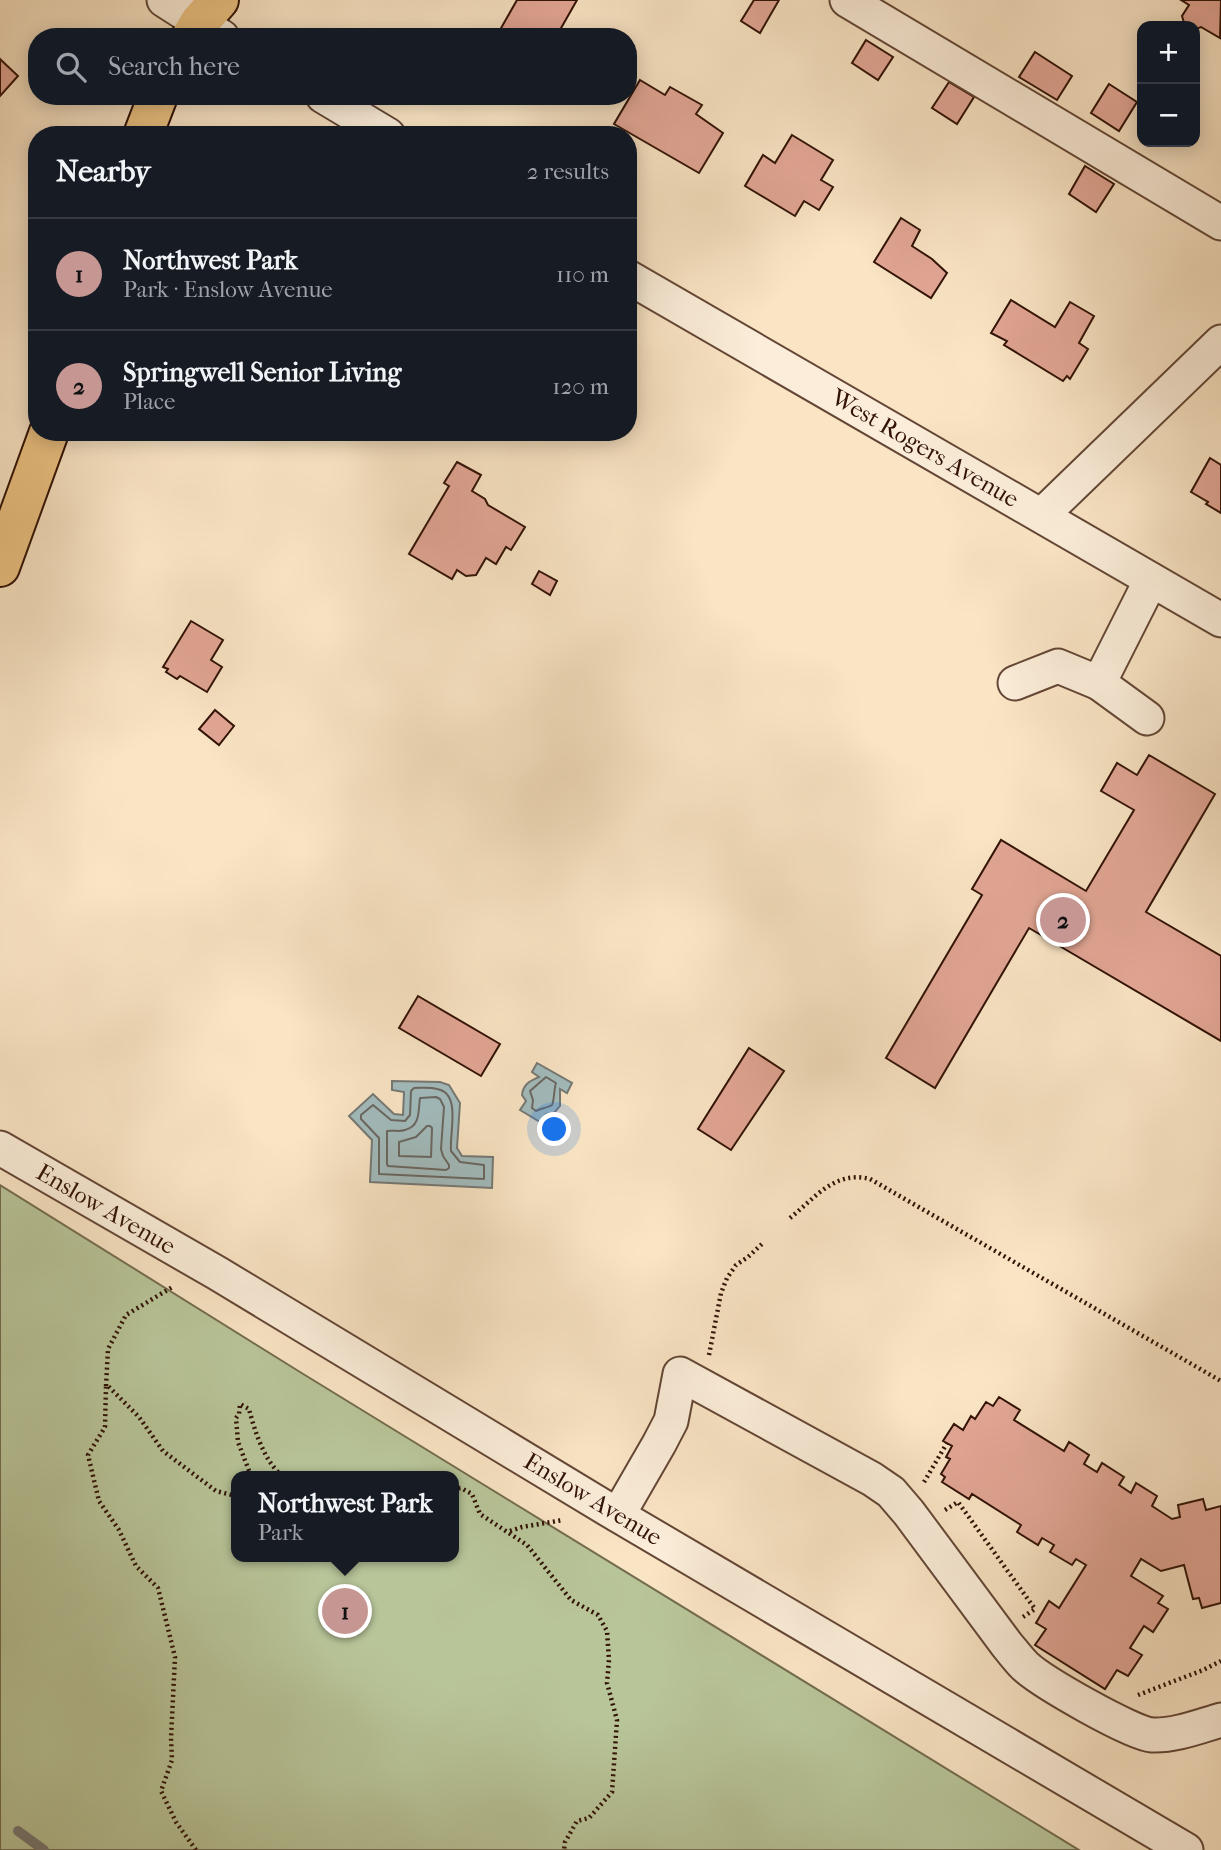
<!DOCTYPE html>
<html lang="en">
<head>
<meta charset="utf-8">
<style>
	body { margin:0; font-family:"IM FELL French Canon",serif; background:#20242c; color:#f1f3f6 }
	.controls { position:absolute; right:21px; top:21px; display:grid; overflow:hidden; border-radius:14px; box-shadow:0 4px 18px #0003 }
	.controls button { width:63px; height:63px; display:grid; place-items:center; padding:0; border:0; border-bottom:2px solid #363941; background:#171b24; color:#f1f3f6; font:35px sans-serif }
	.you { position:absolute; left:555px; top:1130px; width:24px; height:24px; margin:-18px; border:5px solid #fff; border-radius:50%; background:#1a73e8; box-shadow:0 0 0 10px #1a73e833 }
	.badge { display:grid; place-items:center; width:46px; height:46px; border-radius:50%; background:#c59692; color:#111; font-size:23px; font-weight:700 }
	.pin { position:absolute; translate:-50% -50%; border:4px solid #fff; box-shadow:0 2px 7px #0006 }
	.popup { position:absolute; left:231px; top:1471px; width:228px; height:91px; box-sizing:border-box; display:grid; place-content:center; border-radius:14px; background:#171b24; filter:drop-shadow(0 2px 5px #0005); font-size:23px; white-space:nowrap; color:#9ea1a6 }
	.popup b { font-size:26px; color:#f1f3f6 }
	.popup::after { content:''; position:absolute; left:50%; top:100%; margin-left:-14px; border:14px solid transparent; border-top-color:#171b24 }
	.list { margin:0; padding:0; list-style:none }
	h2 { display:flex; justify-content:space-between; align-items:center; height:91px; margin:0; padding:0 28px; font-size:30px }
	h2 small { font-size:23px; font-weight:400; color:#9ea1a6 }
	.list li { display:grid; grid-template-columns:46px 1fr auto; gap:21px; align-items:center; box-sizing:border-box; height:112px; padding:0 28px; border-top:2px solid #363941 }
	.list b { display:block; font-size:26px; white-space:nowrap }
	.list p { margin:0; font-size:23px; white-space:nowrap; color:#9ea1a6 }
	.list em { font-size:23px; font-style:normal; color:#9ea1a6 }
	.icon { flex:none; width:38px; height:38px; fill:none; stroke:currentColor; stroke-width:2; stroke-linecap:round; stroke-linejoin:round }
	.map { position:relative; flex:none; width:1221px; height:1850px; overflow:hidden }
	.search { position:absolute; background:#171b24; box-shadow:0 4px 18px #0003; left:28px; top:28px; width:609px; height:77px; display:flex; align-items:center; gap:18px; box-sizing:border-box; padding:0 24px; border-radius:28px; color:#9ea1a6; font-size:26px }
	.panel { position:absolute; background:#171b24; box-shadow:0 4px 18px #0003; left:28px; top:126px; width:609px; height:315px; border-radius:28px }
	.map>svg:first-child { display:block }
	.green { fill:#b8c599; stroke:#746c4f; stroke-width:2; fill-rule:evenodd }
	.water { fill:#a2bcbe; stroke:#757874; stroke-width:2 }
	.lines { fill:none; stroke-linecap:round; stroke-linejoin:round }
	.shore { stroke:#6a6762; stroke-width:2 }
	.stream { stroke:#757874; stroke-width:10 }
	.building { fill:#e2a695; stroke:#311205; stroke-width:2 }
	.minor-casing { stroke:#634635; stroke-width:37 }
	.major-casing { stroke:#311205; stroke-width:42 }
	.path { stroke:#311205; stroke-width:4.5; stroke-dasharray:2 3.5; stroke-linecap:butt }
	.minor { stroke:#fbedd9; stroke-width:33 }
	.major { stroke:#ecc282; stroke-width:38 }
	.labels { text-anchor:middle; stroke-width:5; stroke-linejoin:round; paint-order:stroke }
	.street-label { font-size:24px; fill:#311205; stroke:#fbedd9 }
</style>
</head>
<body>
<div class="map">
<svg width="1221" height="1850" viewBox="0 0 1221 1850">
	<rect width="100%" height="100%" fill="#f9e4c4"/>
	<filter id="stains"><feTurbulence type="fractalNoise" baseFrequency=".00286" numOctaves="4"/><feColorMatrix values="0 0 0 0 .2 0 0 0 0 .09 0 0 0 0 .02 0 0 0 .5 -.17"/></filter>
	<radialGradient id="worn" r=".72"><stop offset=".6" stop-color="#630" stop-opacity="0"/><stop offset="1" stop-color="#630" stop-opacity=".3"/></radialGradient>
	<path class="green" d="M0 1185 300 1372 1079 1850H0ZM236 1476H453V1557H236Z"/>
	<g class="water">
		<path d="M537 1063 572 1083 567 1093 560 1089V1106L554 1113 546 1114 540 1122 520 1110 526 1101 522 1095C523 1084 530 1081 539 1077L532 1072Z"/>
		<polygon points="392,1081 440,1082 449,1085 460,1103 457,1148 462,1156 493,1157 492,1188 370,1182 372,1140 349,1116 373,1094 394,1114 403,1115 404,1092 392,1090"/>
	</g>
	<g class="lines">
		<g class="shore">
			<path d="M546 1077 556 1083C554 1088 554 1103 552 1105 549 1107 540 1109 536 1111L532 1108 533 1100 530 1091Z"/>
			<path d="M414 1088C422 1088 430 1087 437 1089 462 1093 449 1134 451 1151L460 1162 484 1165V1179L379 1174V1138L361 1119V1115L373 1105 391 1120 405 1121 410 1115 411 1091Z"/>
			<path d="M436 1097 440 1099 444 1107 441 1149 443 1156 449 1165V1168L446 1170 388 1166 387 1164V1131C393 1130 400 1132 405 1130 421 1126 418 1110 420 1098Z"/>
			<polygon points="427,1126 430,1126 432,1128 431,1157 399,1156 399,1142 416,1137"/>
		</g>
		<polyline class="stream" points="18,1831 44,1850"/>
	</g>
	<g class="building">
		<polygon points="517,0 577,0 556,37 496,37"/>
		<polygon points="754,0 779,0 760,33 741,21"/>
		<polygon points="1181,0 1221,0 1220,38 1201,27 1196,29 1195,26 1185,26 1182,16 1189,5"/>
		<polygon points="866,40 893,57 878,80 852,63"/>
		<polygon points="1035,52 1072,76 1057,100 1019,77"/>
		<polygon points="0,59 18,76 0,96"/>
		<polygon points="640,80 665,95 670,87 702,105 696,114 723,133 699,173 614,124"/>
		<polygon points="949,82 974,97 957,124 932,108"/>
		<polygon points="1109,84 1137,102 1119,131 1091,113"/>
		<polygon points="792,135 833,160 821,180 833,187 819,210 804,201 795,216 745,186 763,155 775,163"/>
		<polygon points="1085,166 1114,184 1096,212 1069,194"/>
		<polygon points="901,218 920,230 912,246 932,259 947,273 931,298 874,262"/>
		<polygon points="1011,300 1055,327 1070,302 1094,316 1079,343 1088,349 1070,379 1067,376 1063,381 1004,345 1007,341 991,333"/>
		<polygon points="1210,458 1221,465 1221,513 1206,504 1208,502 1191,492"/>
		<polygon points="457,462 481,475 472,491 485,499 488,505 525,527 511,550 506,547 496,564 486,558 476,575 466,576 457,570 452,579 409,554 449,486 444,483"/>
		<polygon points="539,571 557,581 550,595 532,584"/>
		<polygon points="191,621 223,640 211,660 222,667 207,692 180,676 177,679 166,672 168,669 163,667"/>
		<polygon points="215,710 234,726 219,745 199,729"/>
		<polygon points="1149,755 1215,794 1146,912 1221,956 1221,1041 1029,928 935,1088 886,1058 982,895 972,889 1001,840 1086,891 1134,810 1101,791 1117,763 1137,775"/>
		<polygon points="418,996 500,1044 481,1076 399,1028"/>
		<polygon points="749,1048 784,1071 731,1150 698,1129"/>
		<polygon points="999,1397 1020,1410 1014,1420 1064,1451 1069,1442 1089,1455 1084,1464 1097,1472 1102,1463 1124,1477 1119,1485 1131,1493 1136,1483 1157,1496 1152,1506 1172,1519 1180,1517 1178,1505 1203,1499 1206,1510 1221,1506 1221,1603 1202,1608 1199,1598 1193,1599 1184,1565 1161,1571 1141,1559 1131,1576 1163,1596 1158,1603 1168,1609 1153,1632 1144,1626 1130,1648 1142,1655 1128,1676 1117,1670 1105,1689 1035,1645 1046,1629 1036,1623 1049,1601 1059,1608 1086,1565 1076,1559 1072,1565 1050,1552 1054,1545 1042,1538 1038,1545 1017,1532 1021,1525 972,1494 969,1499 942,1482 945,1477 941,1474 950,1459 946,1457 952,1446 943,1441 954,1424 963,1430 971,1416 975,1419 986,1402 993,1406"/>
	</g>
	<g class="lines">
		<g class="minor-casing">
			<g id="minor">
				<polyline points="164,0 222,37"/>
				<polyline points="847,0 1221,223"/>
				<polyline points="323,96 388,135"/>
				<polyline points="628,277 1221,620"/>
				<polyline points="1042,515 1221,342"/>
				<polyline points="1015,683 1058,666 1099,683"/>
				<polyline points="1147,718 1099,683 1151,580"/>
				<polyline points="0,1148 217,1273 609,1510 1186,1850"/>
				<path d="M618 1515 659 1444 671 1421 680 1374 872 1479 891 1492 909 1513 1007 1645C1013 1652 1018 1659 1025 1666 1042 1682 1131 1733 1152 1735 1175 1736 1200 1726 1221 1720"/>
			</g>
		</g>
		<g class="major-casing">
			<g id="major">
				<polyline points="191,37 199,23 219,0"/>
				<polyline points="143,135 158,96"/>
				<polyline points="0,567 49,432"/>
			</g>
		</g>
		<g class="path">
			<path d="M790 1218C815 1198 835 1170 870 1179L1221 1381"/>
			<polyline points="709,1355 721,1293 727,1278 736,1265 748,1257 764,1242"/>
			<polyline points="106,1386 108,1349 126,1315 174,1286"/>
			<path d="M251 1476 238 1442 236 1418 239 1414 240 1404 249 1409C255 1432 264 1460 282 1476"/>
			<polyline points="924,1482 947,1443"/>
			<polyline points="453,1489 461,1488 472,1494 480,1514 527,1545 571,1600 598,1615 607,1631 609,1660 607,1683 617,1720 612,1792 589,1818 577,1821 565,1842 564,1850"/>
			<polyline points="945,1510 958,1502 1035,1609 1023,1617"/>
			<polyline points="510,1531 522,1527 563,1520"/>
			<polyline points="1138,1695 1203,1670 1221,1661"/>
			<polyline points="196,1850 176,1822 161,1791 172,1760 171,1738 175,1657 158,1588 136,1566 119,1530 99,1501 88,1455 105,1427 106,1386 108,1386 139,1417 163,1451 216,1491 232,1495 236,1493"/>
		</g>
		<use href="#minor" class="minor"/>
		<use href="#major" class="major"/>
	</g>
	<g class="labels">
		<g class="street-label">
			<text transform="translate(925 448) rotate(30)" y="8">West Rogers Avenue</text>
			<text transform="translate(106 1209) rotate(30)" y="8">Enslow Avenue</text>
			<text transform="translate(593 1499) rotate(31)" y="8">Enslow Avenue</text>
		</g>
	</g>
	<rect width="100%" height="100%" filter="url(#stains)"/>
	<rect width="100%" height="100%" fill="url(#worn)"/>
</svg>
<div class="controls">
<button>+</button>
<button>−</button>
</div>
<div class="you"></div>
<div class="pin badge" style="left:345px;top:1611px">1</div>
<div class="popup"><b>Northwest Park</b>Park</div>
<div class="pin badge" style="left:1063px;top:920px">2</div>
<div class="search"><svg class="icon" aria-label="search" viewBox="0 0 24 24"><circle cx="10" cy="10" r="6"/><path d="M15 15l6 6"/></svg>Search here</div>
<section class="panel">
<h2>Nearby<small>2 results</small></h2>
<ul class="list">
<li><span class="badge">1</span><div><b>Northwest Park</b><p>Park · Enslow Avenue</p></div><em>110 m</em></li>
<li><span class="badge">2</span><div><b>Springwell Senior Living</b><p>Place</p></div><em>120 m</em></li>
</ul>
</section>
</div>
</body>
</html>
